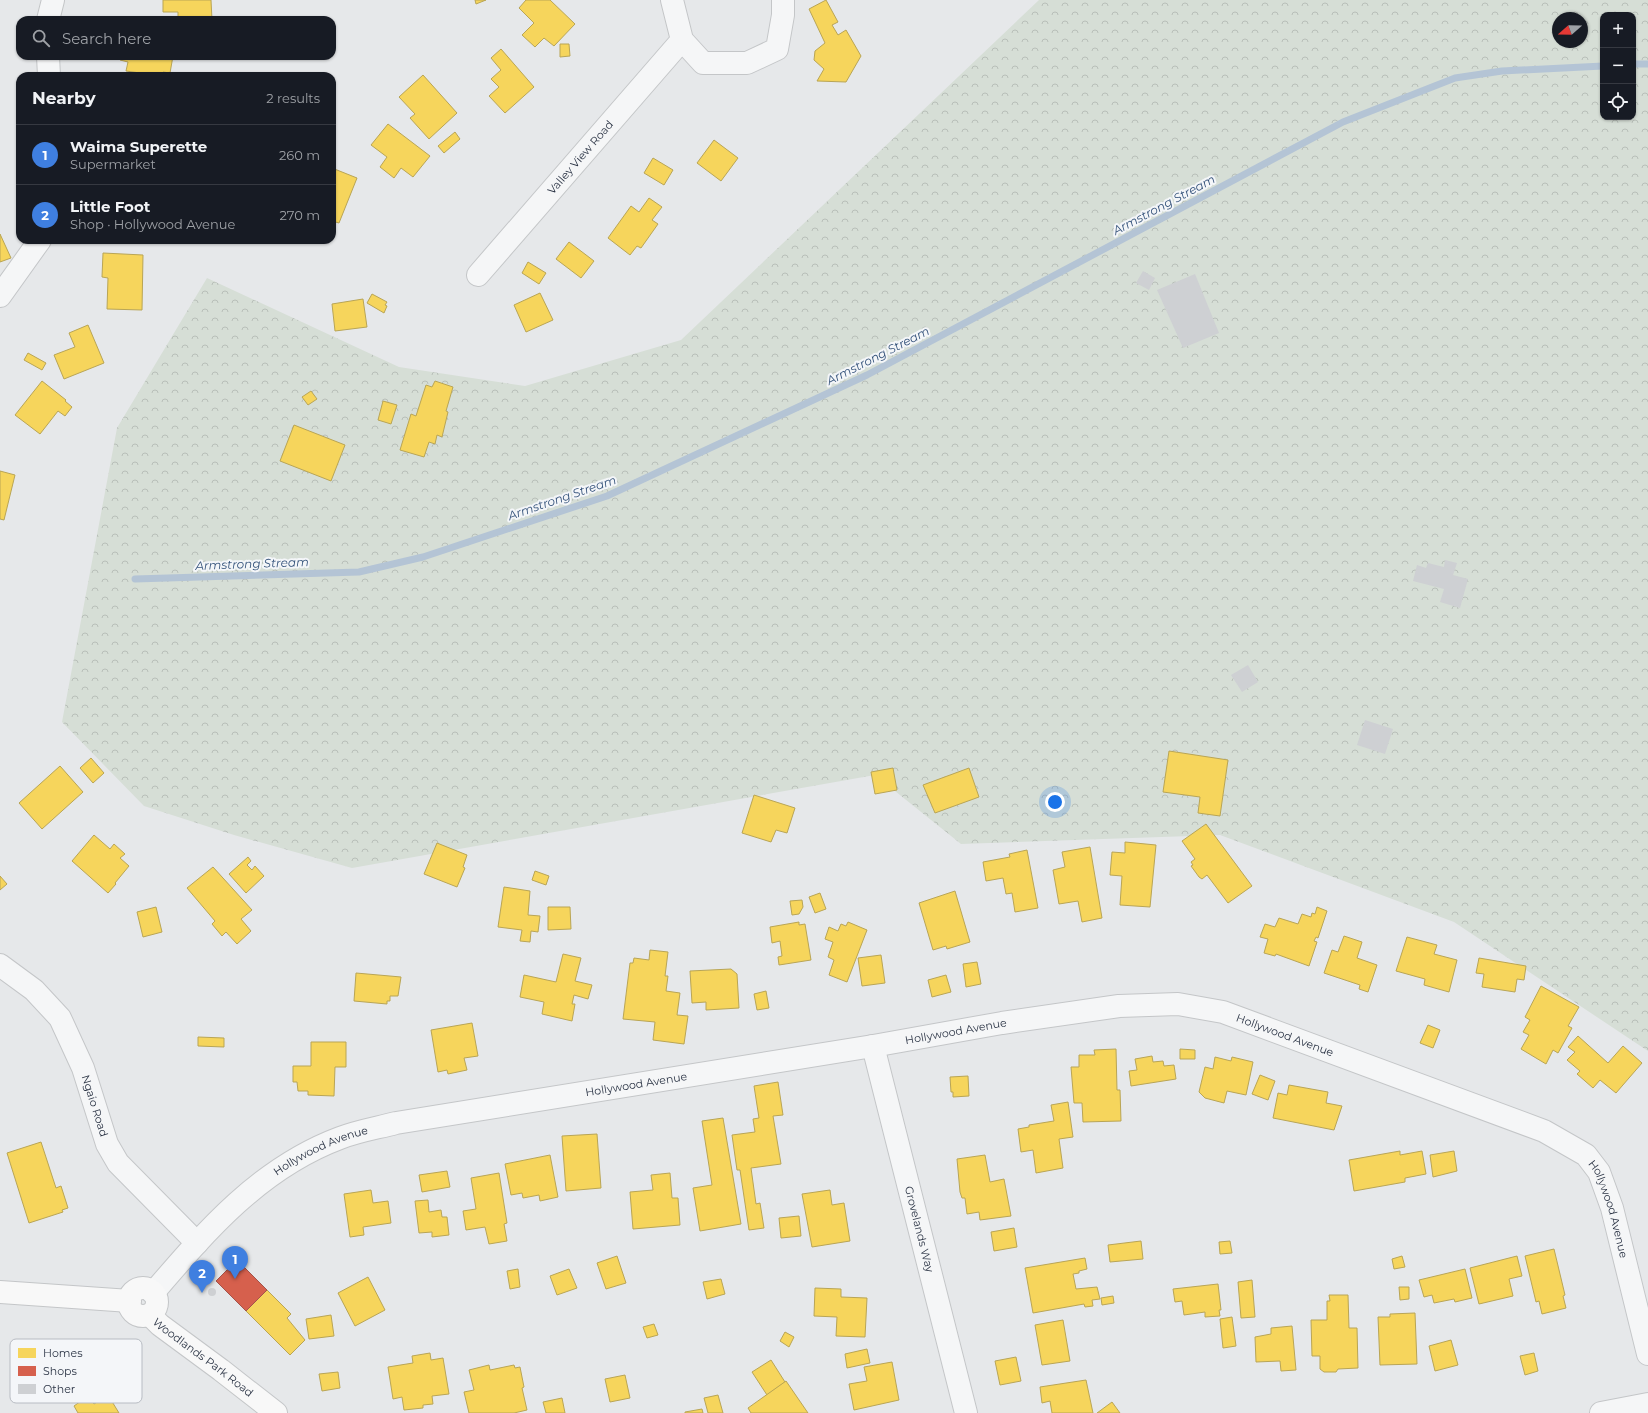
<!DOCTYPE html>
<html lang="en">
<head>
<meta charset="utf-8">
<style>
	body { margin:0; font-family:Montserrat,sans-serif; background:#242831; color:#f1f3f6 }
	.controls { position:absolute; right:12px; top:12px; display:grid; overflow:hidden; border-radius:8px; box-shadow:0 1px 3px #0004 }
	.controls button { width:36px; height:36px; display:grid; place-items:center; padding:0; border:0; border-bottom:1px solid #363941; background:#171b24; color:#f1f3f6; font:20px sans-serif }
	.compass { position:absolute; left:1552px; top:12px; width:36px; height:36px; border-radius:50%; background:#171b24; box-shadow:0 1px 3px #0004; rotate:250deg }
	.you { position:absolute; left:1055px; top:802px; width:14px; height:14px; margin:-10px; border:3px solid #fff; border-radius:50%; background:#1a73e8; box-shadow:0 0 0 6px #1a73e833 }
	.badge { display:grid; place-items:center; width:26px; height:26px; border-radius:50%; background:#6c737f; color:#fff; font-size:13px; font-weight:700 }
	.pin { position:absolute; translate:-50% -33px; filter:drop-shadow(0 1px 2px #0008) }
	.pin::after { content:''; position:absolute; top:21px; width:14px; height:12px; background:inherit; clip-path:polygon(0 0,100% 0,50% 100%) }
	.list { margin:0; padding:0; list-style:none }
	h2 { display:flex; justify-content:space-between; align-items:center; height:52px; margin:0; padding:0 16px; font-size:17px }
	h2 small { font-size:13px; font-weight:400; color:#9ea1a6 }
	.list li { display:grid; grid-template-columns:26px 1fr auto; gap:12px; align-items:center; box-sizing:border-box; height:60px; padding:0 16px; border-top:1px solid #363941 }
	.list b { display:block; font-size:15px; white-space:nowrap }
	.list p { margin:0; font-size:13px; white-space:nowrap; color:#9ea1a6 }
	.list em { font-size:13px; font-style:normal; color:#9ea1a6 }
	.icon { flex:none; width:22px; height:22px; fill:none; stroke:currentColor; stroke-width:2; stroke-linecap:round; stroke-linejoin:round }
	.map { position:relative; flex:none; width:1648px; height:1413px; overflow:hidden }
	.search { position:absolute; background:#171b24; box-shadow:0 1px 3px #0004; left:16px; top:16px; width:320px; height:44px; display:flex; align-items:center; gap:10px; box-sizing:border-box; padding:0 14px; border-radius:12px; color:#9ea1a6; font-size:15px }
	.panel { position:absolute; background:#171b24; box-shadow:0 1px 3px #0004; left:16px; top:72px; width:320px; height:172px; border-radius:12px }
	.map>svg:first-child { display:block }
	.forest { fill:url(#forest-crowns); fill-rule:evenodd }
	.homes { fill:#f6d55c; stroke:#b9a555 }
	.shops { fill:#d6604d; stroke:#a3534b }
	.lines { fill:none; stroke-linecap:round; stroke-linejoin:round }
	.stream { stroke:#b4c4d5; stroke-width:7 }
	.building { fill:#ced0d3 }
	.street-casing { stroke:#c4c6c8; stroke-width:24 }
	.secondary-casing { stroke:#c4c6c8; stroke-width:24 }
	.street { stroke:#f5f6f7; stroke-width:22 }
	.secondary { stroke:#f8f8f8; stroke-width:22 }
	.labels { text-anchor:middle; stroke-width:4; stroke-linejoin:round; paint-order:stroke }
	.street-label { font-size:11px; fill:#2b3445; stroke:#f4f6f9 }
	.water-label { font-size:12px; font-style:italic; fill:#34527a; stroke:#f4f6f9 }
	.key { fill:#f4f6f9; stroke:#b8bcc3; stroke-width:1 }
	.key-label { font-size:11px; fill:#2b3445 }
</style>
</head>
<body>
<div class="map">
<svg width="1648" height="1413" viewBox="0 0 1648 1413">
	<defs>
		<pattern id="forest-crowns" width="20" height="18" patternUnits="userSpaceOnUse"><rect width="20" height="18" fill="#d6ded6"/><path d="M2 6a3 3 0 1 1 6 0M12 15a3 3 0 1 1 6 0" fill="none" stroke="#b8bfb9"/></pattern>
	</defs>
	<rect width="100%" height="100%" fill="#e6e8ea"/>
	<path class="forest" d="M1039 0H1648V1051L1454 922 1220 835 961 844 875 775 352 868 234 835 144 806 62 722 117 428 207 278 399 367 525 386 681 340ZM1603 15H1633V117H1603ZM1558 18H1582V42H1558Z"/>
	<g class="homes">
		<polygon points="163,0 211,0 212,20 178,20 178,12 163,12"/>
		<polygon points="475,0 486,0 476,4"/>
		<polygon points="526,0 550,0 575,24 554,46 544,38 535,47 522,35 534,23 519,8"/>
		<polygon points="826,0 838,22 832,25 838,35 846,30 861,56 846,82 817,81 824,69 814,60 815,51 825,43 809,9"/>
		<polygon points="560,44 569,44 570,56 560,57"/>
		<polygon points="501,49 534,87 505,113 489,96 499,87 491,79 501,70 491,58"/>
		<polygon points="121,56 173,56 170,73 163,72 162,76 147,76 147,74 126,71 128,62 120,60"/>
		<polygon points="423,75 457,113 429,139 410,118 415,114 399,97"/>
		<polygon points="388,124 430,156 413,177 401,168 394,178 380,167 387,157 371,145"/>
		<polygon points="455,132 460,139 444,153 438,146"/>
		<polygon points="714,140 738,158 721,181 697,163"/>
		<polygon points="653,158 673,170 664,185 644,173"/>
		<polygon points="332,168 357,178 339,223 332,221"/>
		<polygon points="649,198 662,207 652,220 658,224 641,248 637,246 630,255 608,238 631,206 639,212"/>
		<polygon points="0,234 11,258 0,262"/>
		<polygon points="569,242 594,261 581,278 556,259"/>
		<polygon points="103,253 143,255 142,310 107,309 108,278 102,277"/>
		<polygon points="528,262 546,273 539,284 522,273"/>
		<polygon points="540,293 553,320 526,332 514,305"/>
		<polygon points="372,294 387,302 385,305 387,306 384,313 367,303"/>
		<polygon points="363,299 367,327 335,331 332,304"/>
		<polygon points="88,325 104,363 64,379 54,355 75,347 69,333"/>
		<polygon points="28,353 46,363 42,370 24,360"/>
		<polygon points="42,381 66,400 65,401 72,407 65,416 58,411 40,434 15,415"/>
		<polygon points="435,381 453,387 446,411 448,412 442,437 437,435 435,444 429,442 424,457 400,450 411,414 416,416 426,385 432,387"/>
		<polygon points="311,391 317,399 308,405 302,397"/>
		<polygon points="383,401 397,405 391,424 378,420"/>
		<polygon points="294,425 345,445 331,481 280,461"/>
		<polygon points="0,471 15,475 4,520 0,519"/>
		<polygon points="1169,751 1228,760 1220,816 1198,813 1200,797 1163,792"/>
		<polygon points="91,758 104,773 93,783 80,768"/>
		<polygon points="60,766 83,792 42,829 19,803"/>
		<polygon points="893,768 897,790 875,794 871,772"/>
		<polygon points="969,768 979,797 935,813 923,785"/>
		<polygon points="754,795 795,808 787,833 776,830 771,842 742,833"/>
		<polygon points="1206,824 1252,886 1228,903 1207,875 1202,879 1199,877 1191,866 1193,865 1191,862 1195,859 1182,841"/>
		<polygon points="94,835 110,849 114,844 125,854 120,858 129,866 115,883 116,884 108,893 72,861"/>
		<polygon points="1125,842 1156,845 1150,907 1120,905 1122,876 1110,875 1112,852 1125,853"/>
		<polygon points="437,843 467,855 463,867 465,868 457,887 424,874"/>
		<polygon points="1090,847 1102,918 1082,922 1078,901 1059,904 1053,870 1065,867 1062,852"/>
		<polygon points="1027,850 1038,908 1015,912 1012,893 1006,894 1003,878 986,881 983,862 1010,857 1009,854"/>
		<polygon points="248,857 251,861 247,865 252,870 255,866 264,876 246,893 229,874"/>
		<polygon points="213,867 252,910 241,919 251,931 237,944 226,932 222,936 212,924 215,921 187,888"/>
		<polygon points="535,871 549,876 546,885 532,880"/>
		<polygon points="0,876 7,884 0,890"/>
		<polygon points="504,887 530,891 528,915 540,916 538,932 531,931 530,942 520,941 522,930 498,927"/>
		<polygon points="955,891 970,942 947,949 946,946 933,950 919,903"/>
		<polygon points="820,893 826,909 815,913 809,897"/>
		<polygon points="802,900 803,907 799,914 792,915 790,901"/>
		<polygon points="156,907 162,932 143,937 137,912"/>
		<polygon points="548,907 570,907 571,929 548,930"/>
		<polygon points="1317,907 1327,911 1318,938 1316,937 1314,941 1317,942 1309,966 1276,954 1275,956 1264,953 1268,939 1260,937 1265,924 1275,927 1279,918 1298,924 1302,914 1311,917 1312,913 1315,914"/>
		<polygon points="799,922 799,925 805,924 811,960 779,965 778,957 782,956 780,941 772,943 770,927"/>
		<polygon points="848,922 867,930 847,982 829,975 834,960 828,957 833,942 825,939 829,927 838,931 841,924 846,926"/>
		<polygon points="1344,936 1362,942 1357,958 1377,965 1368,992 1359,989 1360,985 1324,973 1332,950 1338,952"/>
		<polygon points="1407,937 1437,945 1434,954 1457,960 1449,992 1424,985 1425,979 1396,971"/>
		<polygon points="650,950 668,952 665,976 668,976 666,991 680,993 677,1015 688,1016 684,1044 653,1040 655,1022 623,1019 630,963 633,963 634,958 649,960"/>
		<polygon points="563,954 581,958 575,981 592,985 588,999 574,995 572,1004 575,1004 572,1021 542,1014 544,1002 520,997 524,975 556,982"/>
		<polygon points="881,955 885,983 862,986 858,958"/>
		<polygon points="1479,958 1526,966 1524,980 1517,979 1515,992 1482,987 1484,974 1476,973"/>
		<polygon points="977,962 981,984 966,987 963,964"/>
		<polygon points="731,969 737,974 739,1008 706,1010 706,1002 692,1003 690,971"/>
		<polygon points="356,973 401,977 398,996 390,996 390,1001 387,1001 387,1004 354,1001"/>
		<polygon points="946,975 951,992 932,997 928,980"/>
		<polygon points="1541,986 1579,1007 1568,1026 1572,1028 1558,1053 1553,1050 1546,1064 1521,1049 1529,1035 1523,1032 1530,1020 1525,1017"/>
		<polygon points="766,991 769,1008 757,1010 754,994"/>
		<polygon points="472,1023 478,1056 464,1058 467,1070 448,1074 447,1070 438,1072 431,1030"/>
		<polygon points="1428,1025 1440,1030 1433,1048 1420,1043"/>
		<polygon points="1578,1036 1608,1063 1623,1046 1642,1063 1616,1093 1600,1080 1593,1088 1577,1074 1580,1071 1567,1060 1575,1052 1568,1047"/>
		<polygon points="198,1037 224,1038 224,1047 198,1046"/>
		<polygon points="311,1042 346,1042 346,1067 335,1067 334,1096 308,1095 308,1091 298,1091 297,1082 293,1082 293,1066 311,1066"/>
		<polygon points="1116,1049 1117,1090 1120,1090 1121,1121 1083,1122 1082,1103 1074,1103 1071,1067 1079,1067 1079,1055 1095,1055 1094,1050"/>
		<polygon points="1180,1049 1195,1050 1195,1059 1180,1059"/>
		<polygon points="1152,1056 1153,1062 1163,1061 1164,1066 1174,1065 1176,1079 1131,1086 1129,1071 1137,1070 1135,1059"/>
		<polygon points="1215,1057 1231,1061 1232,1057 1253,1062 1246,1095 1227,1091 1224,1103 1205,1098 1199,1092 1205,1067 1213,1069"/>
		<polygon points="1260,1075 1275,1081 1268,1100 1252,1094"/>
		<polygon points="968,1076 969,1096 953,1097 953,1092 951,1092 950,1077"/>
		<polygon points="778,1082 783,1115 773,1116 781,1164 751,1168 756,1204 760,1203 764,1228 749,1230 740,1170 737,1170 732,1135 755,1132 753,1119 759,1118 754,1086"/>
		<polygon points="1289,1085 1328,1092 1326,1103 1342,1106 1334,1130 1273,1118 1278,1093 1287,1095"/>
		<polygon points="1068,1102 1073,1137 1059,1139 1063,1168 1036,1173 1033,1150 1021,1152 1018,1129 1029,1127 1029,1125 1054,1121 1051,1105"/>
		<polygon points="723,1118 741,1224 700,1231 693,1188 712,1185 702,1121"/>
		<polygon points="597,1134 601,1188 566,1191 562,1136"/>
		<polygon points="41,1142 56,1188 61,1186 68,1208 62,1210 63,1212 29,1223 7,1153"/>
		<polygon points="1400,1151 1400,1155 1422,1151 1426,1174 1405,1178 1405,1182 1354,1191 1349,1160"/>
		<polygon points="1454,1151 1457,1171 1433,1177 1430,1155"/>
		<polygon points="550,1155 558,1197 540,1201 539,1195 523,1198 522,1193 511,1195 505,1164"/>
		<polygon points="985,1155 990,1182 1004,1179 1011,1216 980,1220 979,1212 967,1214 965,1198 962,1198 960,1192 957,1159"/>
		<polygon points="447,1171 450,1187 422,1192 419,1175"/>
		<polygon points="499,1173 507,1223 504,1224 507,1241 489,1244 485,1227 466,1230 463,1211 476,1209 471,1178"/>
		<polygon points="670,1173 672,1198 678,1198 680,1225 633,1229 630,1192 653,1190 651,1175"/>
		<polygon points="371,1190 373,1203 388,1201 391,1223 363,1227 364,1235 350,1237 344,1194"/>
		<polygon points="830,1190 832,1205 844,1203 850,1241 812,1247 802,1194"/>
		<polygon points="428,1200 429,1212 441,1210 442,1217 447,1217 449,1235 432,1237 432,1232 419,1233 415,1201"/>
		<polygon points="799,1216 801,1236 781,1238 779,1218"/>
		<polygon points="1014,1228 1017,1247 994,1251 991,1232"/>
		<polygon points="1141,1241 1143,1259 1110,1262 1108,1245"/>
		<polygon points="1230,1241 1232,1253 1220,1254 1219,1242"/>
		<polygon points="1554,1249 1565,1295 1563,1296 1566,1308 1542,1314 1539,1301 1536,1302 1525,1256"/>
		<polygon points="617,1256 626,1283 606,1289 597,1263"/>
		<polygon points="1402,1256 1405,1267 1394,1269 1392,1259"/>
		<polygon points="1517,1256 1522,1276 1509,1279 1513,1296 1479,1304 1470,1268"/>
		<polygon points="1085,1258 1087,1269 1079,1271 1079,1273 1073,1274 1076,1289 1097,1287 1100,1299 1092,1300 1093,1306 1085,1307 1084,1304 1033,1313 1025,1268"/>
		<polygon points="518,1269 520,1287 510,1289 507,1271"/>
		<polygon points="569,1269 577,1288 557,1295 550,1276"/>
		<polygon points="1465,1269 1472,1298 1455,1302 1454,1299 1434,1303 1432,1295 1424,1297 1419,1280"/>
		<polygon points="368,1277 385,1310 355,1326 338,1293"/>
		<polygon points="721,1279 725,1294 707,1299 703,1282"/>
		<polygon points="1252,1280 1255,1317 1241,1318 1238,1282"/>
		<polygon points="1218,1284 1221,1310 1219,1310 1220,1316 1205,1317 1205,1312 1184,1315 1182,1301 1175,1302 1173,1289"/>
		<polygon points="1399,1287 1409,1287 1409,1299 1400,1300"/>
		<polygon points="815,1288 841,1289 841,1297 867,1298 865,1337 836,1336 837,1317 814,1316"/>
		<polygon points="267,1290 291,1314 287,1318 305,1340 290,1355 246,1311"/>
		<polygon points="1329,1295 1348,1295 1349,1328 1357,1328 1358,1368 1338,1369 1336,1372 1324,1372 1320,1369 1320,1356 1312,1356 1311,1320 1327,1320 1327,1301 1330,1301"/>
		<polygon points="1113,1296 1114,1303 1102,1305 1101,1298"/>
		<polygon points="1415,1313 1417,1364 1380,1365 1378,1317 1390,1317 1390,1314"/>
		<polygon points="331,1315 334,1336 309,1339 306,1319"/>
		<polygon points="1232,1317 1236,1346 1223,1348 1220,1319"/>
		<polygon points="1063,1320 1070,1361 1042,1365 1035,1325"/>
		<polygon points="654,1324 658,1335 647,1338 643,1327"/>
		<polygon points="1292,1326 1296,1370 1281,1371 1280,1361 1256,1362 1255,1337 1271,1334 1271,1328"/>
		<polygon points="785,1332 794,1337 789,1347 780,1341"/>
		<polygon points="1451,1340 1458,1365 1435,1371 1429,1346"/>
		<polygon points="867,1349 870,1363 847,1368 845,1354"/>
		<polygon points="430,1353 431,1360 443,1358 449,1394 432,1396 433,1404 423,1405 423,1408 404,1410 402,1397 393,1399 388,1367 413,1363 412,1356"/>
		<polygon points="1534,1353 1538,1371 1525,1375 1520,1356"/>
		<polygon points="1016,1357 1021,1381 1000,1385 995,1361"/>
		<polygon points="771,1360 785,1382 767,1395 752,1372"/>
		<polygon points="892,1362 899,1400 854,1410 849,1384 867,1381 864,1367"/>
		<polygon points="489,1365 490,1370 514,1365 515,1368 520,1367 524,1387 522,1388 527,1410 514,1413 469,1413 464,1392 474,1390 469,1370"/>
		<polygon points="338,1372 340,1388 322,1391 319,1374"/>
		<polygon points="625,1375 630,1398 610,1402 605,1379"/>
		<polygon points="1086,1380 1093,1413 1052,1413 1050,1401 1042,1403 1040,1387"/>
		<polygon points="786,1381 808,1413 751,1413 748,1408"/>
		<polygon points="108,1395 119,1413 78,1413 74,1406 88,1396 94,1404"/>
		<polygon points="718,1395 723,1413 708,1413 704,1398"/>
		<polygon points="562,1398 565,1413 546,1413 543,1402"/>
		<polygon points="1112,1402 1120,1413 1097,1413"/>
		<polygon points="702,1409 703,1413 685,1413 685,1412"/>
	</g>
	<polygon class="shops" points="237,1260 267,1290 246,1311 216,1281"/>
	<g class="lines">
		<g class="stream">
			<polyline points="1633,64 1648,64"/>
			<polyline points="135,579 359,572 423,557 607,496 867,375 1343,122 1455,78 1502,71 1603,66"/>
		</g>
	</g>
	<g class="building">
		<polygon points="1143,271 1155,278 1149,290 1136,283"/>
		<polygon points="1195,274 1219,333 1183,348 1157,290"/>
		<polygon points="1445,560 1457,563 1453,575 1468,579 1460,608 1440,602 1444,589 1413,581 1417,565 1426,568 1428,563 1444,567"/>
		<polygon points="1248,665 1258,682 1242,692 1231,675"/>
		<polygon points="1365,720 1393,729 1385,754 1357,745"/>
		<circle cx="212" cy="1292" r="4"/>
	</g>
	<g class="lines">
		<g class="street-casing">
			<g id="street">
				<polyline points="672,0 682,40 703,63 747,63 777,49 783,15 783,0"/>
				<polyline points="48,20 53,0"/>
				<polyline points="48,56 49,76"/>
				<path id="s1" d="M478 275 682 40"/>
				<polyline points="0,296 40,240"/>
				<path id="s2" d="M0 965 34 990 60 1018 83 1068 107 1144 118 1163 197 1243"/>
				<path id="s3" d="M873 1046 966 1413"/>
				<path id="s4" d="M153 1293C207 1230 260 1168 340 1138 358 1131 377 1128 396 1123L873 1046 1002 1023 1119 1006 1178 1004 1223 1012 1544 1131 1586 1155 1599 1172 1612 1208 1648 1354"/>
				<polyline points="1601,1413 1648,1404"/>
			</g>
		</g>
		<g class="secondary-casing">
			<g id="secondary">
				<circle cx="143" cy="1302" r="14"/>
				<polyline points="0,1292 130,1301"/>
				<path id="s5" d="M150 1315 160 1325 221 1370 276 1413"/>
			</g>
		</g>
		<use href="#street" class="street"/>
		<use href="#secondary" class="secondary"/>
	</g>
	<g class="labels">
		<g class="street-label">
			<text dy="4" stroke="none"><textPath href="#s1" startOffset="156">Valley View Road</textPath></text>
			<text dy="4" stroke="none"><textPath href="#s4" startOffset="871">Hollywood Avenue</textPath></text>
			<text dy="4" stroke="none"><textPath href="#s4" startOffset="1207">Hollywood Avenue</textPath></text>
			<text dy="4" stroke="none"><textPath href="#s4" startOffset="547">Hollywood Avenue</textPath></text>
			<text dy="4" stroke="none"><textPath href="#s2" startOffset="175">Ngaio Road</textPath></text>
			<text dy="4" stroke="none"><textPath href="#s4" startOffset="223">Hollywood Avenue</textPath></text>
			<text dy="4" stroke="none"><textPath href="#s4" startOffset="1591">Hollywood Avenue</textPath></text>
			<text dy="4" stroke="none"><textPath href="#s3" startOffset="189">Grovelands Way</textPath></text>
			<text dy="4" stroke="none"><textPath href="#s5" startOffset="68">Woodlands Park Road</textPath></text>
		</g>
		<g class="water-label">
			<text transform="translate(1164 205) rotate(-28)" y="4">Armstrong Stream</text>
			<text transform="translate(878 356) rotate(-27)" y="4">Armstrong Stream</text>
			<text transform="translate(562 498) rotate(-19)" y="4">Armstrong Stream</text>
			<text transform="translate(252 564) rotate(-2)" y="4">Armstrong Stream</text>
		</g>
	</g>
	<rect x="10" y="1339" width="132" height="64" rx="6" class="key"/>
	<rect x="18" y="1348" width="18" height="10" fill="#f6d55c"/>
	<rect x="18" y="1366" width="18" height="10" fill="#d6604d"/>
	<rect x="18" y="1384" width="18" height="10" fill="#ced0d3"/>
	<g class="key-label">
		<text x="43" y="1357">Homes</text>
		<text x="43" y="1375">Shops</text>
		<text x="43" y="1393">Other</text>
	</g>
</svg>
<div class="controls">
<button>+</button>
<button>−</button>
<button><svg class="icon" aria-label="locate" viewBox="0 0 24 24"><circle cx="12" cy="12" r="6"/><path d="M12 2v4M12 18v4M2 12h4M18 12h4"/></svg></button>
</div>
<svg class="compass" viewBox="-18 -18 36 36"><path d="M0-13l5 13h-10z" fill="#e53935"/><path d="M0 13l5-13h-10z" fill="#9ea1a6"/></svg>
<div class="you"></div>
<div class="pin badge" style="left:235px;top:1279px;background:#3f7fe0">1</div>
<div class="pin badge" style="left:202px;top:1293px;background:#3f7fe0">2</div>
<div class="search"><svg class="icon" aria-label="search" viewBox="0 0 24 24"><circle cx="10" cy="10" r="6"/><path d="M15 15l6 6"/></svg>Search here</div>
<section class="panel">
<h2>Nearby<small>2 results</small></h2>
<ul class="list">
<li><span class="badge" style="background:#3f7fe0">1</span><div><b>Waima Superette</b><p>Supermarket</p></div><em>260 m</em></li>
<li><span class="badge" style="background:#3f7fe0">2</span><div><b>Little Foot</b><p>Shop · Hollywood Avenue</p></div><em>270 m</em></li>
</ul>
</section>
</div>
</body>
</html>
